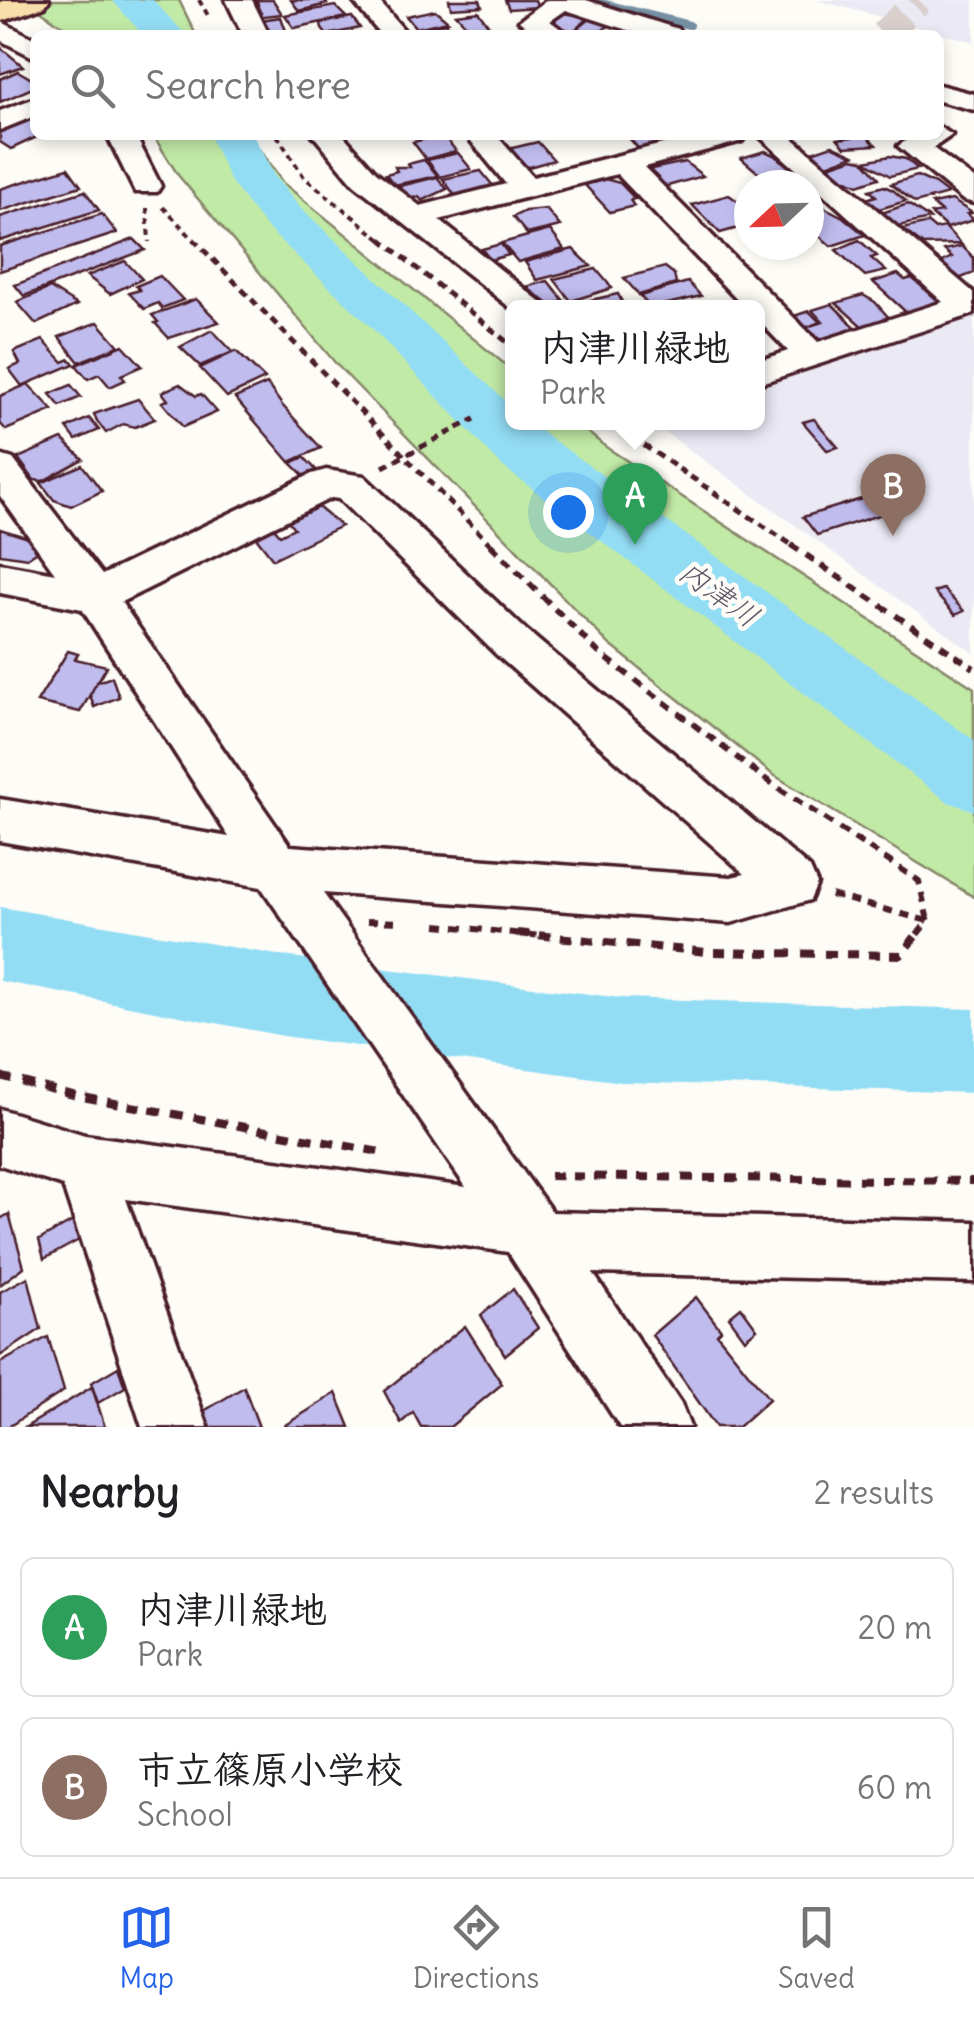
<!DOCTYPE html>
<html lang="en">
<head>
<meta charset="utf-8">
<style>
	body { margin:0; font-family:Delius,"Klee One",sans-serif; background:#f2f2f2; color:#202124 }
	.compass { position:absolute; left:734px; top:170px; width:90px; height:90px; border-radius:50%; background:#fff; box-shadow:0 5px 15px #0003; rotate:248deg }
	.you { position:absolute; left:568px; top:512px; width:35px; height:35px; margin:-25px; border:8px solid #fff; border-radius:50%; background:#1a73e8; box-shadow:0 0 0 15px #1a73e833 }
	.badge { display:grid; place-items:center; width:65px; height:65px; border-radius:50%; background:#2563eb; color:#fff; font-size:32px; font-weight:700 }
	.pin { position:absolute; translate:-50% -82px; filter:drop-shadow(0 2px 5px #0008) }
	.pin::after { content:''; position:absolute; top:52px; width:35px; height:30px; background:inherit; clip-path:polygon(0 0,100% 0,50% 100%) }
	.popup { position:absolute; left:505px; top:300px; width:260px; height:130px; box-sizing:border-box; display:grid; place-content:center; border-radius:15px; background:#fff; filter:drop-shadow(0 2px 8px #0005); font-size:32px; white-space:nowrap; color:#757577 }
	.popup b { font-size:38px; color:#202124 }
	.popup::after { content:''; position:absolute; left:50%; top:100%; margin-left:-20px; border:20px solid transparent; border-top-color:#fff }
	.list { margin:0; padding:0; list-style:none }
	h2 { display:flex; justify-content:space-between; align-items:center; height:130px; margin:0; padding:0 40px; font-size:42px }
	h2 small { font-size:32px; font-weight:400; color:#757577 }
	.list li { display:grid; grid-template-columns:65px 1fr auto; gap:30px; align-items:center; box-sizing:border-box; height:140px; margin:0 20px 20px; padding:0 20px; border:2px solid #e0e0e0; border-radius:15px }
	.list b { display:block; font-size:38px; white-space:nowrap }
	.list p { margin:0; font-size:32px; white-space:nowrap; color:#757577 }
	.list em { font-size:32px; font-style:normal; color:#757577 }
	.icon { flex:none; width:55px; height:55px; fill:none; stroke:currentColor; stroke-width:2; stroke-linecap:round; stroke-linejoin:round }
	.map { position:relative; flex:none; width:974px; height:1427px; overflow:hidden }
	.search { position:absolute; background:#fff; box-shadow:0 5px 15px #0003; left:30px; right:30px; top:30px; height:110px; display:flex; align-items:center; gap:25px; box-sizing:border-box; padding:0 35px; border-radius:15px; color:#757577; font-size:38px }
	.sheet { height:450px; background:#fff }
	nav { display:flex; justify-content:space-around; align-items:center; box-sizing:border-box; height:140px; border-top:2px solid #e0e0e0; background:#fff; font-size:28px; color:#757577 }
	nav a { display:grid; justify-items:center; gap:5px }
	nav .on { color:#2563eb }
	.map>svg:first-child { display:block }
	.built { fill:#ebe9f4 }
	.green { fill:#c1eaa6; stroke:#868468; stroke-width:2.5 }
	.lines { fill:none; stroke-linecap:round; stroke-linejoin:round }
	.stream { stroke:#7691a4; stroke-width:8 }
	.river { fill:#93ddf4; fill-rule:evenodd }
	.building { fill:#c0bcee; stroke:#4a1f2b; stroke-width:2.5 }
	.minor-tunnel { stroke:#d9d0ce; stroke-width:29; stroke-dasharray:29 14; stroke-linecap:butt }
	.minor-casing { stroke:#4a1f2b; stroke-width:7 }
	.major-casing { stroke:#4a1f2b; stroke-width:7 }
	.path-far3 { stroke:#4a1f2b; stroke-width:4; stroke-dasharray:6 5; stroke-linecap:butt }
	.path-far2 { stroke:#4a1f2b; stroke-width:5; stroke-dasharray:8 6; stroke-linecap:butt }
	.path-far1 { stroke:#4a1f2b; stroke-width:6; stroke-dasharray:10 8; stroke-linecap:butt }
	.path { stroke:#4a1f2b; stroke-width:8; stroke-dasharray:12 10; stroke-linecap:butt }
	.minor { fill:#fdfcf7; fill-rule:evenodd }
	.major { fill:#f8deab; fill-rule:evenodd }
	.labels { text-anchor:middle; stroke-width:9; stroke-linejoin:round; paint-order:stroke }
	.water-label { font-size:30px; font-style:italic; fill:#605867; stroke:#fdfcf7 }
</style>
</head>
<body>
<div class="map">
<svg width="974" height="1427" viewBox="0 0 974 1427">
	<rect width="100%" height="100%" fill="#fdfcf7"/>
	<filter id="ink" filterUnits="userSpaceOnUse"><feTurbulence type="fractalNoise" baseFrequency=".01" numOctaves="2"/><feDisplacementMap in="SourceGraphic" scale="20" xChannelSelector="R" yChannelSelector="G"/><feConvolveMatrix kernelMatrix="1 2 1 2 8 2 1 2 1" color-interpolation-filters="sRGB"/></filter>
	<g filter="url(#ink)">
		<g class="built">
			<polygon points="817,0 974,0 974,42"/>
			<polygon points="974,315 974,653 652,423 758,422 758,385"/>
		</g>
		<g class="green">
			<polygon points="26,0 179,0 196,35 75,35"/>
			<polygon points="153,135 249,135 283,183 512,370 512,422 576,423 606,447 974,688 974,897 772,774 609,644 337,365 178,175"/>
		</g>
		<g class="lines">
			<polyline class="stream" points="589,0 689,25"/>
			<g class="river">
				<polygon points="112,0 153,0 186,35 143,35"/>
				<polygon points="209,135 253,135 275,177 299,206 512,407 512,422 528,422 974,740 974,811 948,802 502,466 369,325 265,226 231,182"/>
				<polygon points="0,907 283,956 622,998 974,1009 974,1093 622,1082 283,1036 0,981"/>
			</g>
		</g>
		<g class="building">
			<polygon points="257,0 273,0 282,14 256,17 252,6 258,5"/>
			<polygon points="291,0 324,0 327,4 299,11"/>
			<polygon points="449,0 480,0 482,6 451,8"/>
			<polygon points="505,0 535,0 538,7 509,9"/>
			<polygon points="335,6 346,17 294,28 285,15"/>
			<polygon points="435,10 448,21 416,28 406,16"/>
			<polygon points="478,11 489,26 471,30 456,14"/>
			<polygon points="562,13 578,15 588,19 572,32 551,22"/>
			<polygon points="281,17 286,31 261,33 260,20"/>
			<polygon points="352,17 360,28 327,35 322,29 321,23"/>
			<polygon points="590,19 610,25 595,35 570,35"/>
			<polygon points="446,23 456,34 424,35 418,28"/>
			<polygon points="0,47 23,66 0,74"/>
			<polygon points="18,71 35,81 35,87 0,102 0,79"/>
			<polygon points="29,115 35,119 35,135 41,135 11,149 0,142 0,128"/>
			<polygon points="443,135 456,151 426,159 413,142"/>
			<polygon points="661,135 668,142 639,149 628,137"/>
			<polygon points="866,135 876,145 845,147 838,139"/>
			<polygon points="538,142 554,160 525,168 508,149"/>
			<polygon points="832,145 854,155 827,165 806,154"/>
			<polygon points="765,151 776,156 797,174 769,182 741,158"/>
			<polygon points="458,153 471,169 440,177 427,160"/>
			<polygon points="890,156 906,159 918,169 890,176 865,161"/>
			<polygon points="853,158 863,160 879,178 858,185 823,168"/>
			<polygon points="424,160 438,176 394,185 386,174 397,171 395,167 410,167 408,164"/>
			<polygon points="685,162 703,176 664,187 647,170"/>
			<polygon points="68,168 81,186 0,211 0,189"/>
			<polygon points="481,171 494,187 456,197 443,179"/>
			<polygon points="917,176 935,184 948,194 915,203 891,184"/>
			<polygon points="437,177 447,189 422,201 419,197 405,200 396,187"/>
			<polygon points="605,179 620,183 635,199 630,200 634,206 610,212 585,185"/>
			<polygon points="884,186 893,190 906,201 879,209 866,199 876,196 869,190"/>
			<polygon points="85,191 99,210 0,241 0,217"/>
			<polygon points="729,195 749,209 749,225 720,233 692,205"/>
			<polygon points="952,200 972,213 967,214 974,220 947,228 931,214 941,212 932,204"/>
			<polygon points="814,202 843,217 865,235 831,246 809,227 809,204"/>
			<polygon points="908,204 930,219 894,227 879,214"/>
			<polygon points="546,209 560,226 527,234 513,217 525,211"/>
			<polygon points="102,214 117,233 0,271 0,246"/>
			<polygon points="928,223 935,229 945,227 961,244 923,245 902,229"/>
			<polygon points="550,230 564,249 518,262 502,243"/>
			<polygon points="134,239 145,250 24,296 15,285"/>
			<polygon points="859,240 877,256 871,258 886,271 865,276 836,250"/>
			<polygon points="501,244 509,255 490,260 482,249"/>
			<polygon points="962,246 974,258 974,273 956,280 942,262 952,257 944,250"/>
			<polygon points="573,249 591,266 537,280 525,262"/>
			<polygon points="125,261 142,279 110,294 87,276"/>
			<polygon points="665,267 674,274 676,284 639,295 624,278"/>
			<polygon points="596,269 612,288 571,301 554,279"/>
			<polygon points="898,274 905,280 912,278 941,303 907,313 873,282"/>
			<polygon points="160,276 183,300 162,308 158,303 144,309 129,293 140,290 136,286"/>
			<polygon points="548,281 564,301 550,305 526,287"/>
			<polygon points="688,282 701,296 651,308 640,296"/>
			<polygon points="50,288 77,305 36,324 17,302"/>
			<polygon points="618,294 625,308 579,305 582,302"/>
			<polygon points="863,295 875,302 890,319 865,329 836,303"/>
			<polygon points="196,299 219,322 169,338 155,323 158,322 152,315"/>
			<polygon points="832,304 858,330 823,341 805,327 823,322 812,310"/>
			<polygon points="809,311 820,322 803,329 791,317"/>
			<polygon points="98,322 119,346 79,362 59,337"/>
			<polygon points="212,330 233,352 200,366 180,347"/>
			<polygon points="43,340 63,362 70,359 74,364 22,386 9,369 20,364 14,352"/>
			<polygon points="123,345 142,366 121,375 125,380 110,387 99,374 88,379 76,365"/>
			<polygon points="236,351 265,379 227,397 200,368"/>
			<polygon points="28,384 53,410 6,430 0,423 0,396"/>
			<polygon points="180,384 196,396 201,394 217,412 183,427 162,402 168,400 162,392"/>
			<polygon points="267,384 282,405 321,448 290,462 235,398"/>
			<polygon points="71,385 81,397 60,406 50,394"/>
			<polygon points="138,399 155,419 135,427 123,424 106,433 97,421 94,414"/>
			<polygon points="89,418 99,430 76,440 67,428"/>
			<polygon points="814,419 838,447 827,450 803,422"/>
			<polygon points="62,439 83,459 43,481 34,480 18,458"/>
			<polygon points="304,457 318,472 306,478 291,463"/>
			<polygon points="82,465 102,491 71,506 54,500 41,483"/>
			<polygon points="868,497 882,514 817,535 803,517"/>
			<polygon points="318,507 341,526 273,559 255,536 274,528 280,535 294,528 288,521"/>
			<polygon points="0,529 35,540 31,545 39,550 27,558 0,554"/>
			<polygon points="943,589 964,611 955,615 934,592"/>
			<polygon points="68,651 78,654 75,659 107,666 80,712 37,702"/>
			<polygon points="112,677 119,697 94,707 90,695 97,682"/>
			<polygon points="9,1214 24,1267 0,1285 0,1219"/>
			<polygon points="73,1221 79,1240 44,1259 39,1240"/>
			<polygon points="28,1277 41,1329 0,1356 0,1292"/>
			<polygon points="513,1289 538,1328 505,1355 481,1315"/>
			<polygon points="696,1297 721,1330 717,1334 769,1399 738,1427 716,1427 652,1335"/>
			<polygon points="741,1307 757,1329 745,1339 729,1317"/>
			<polygon points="465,1326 502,1384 450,1427 421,1427 413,1412 401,1423 384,1391"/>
			<polygon points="48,1337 64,1391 8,1427 0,1427 0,1363"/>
			<polygon points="118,1367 125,1387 98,1403 91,1383"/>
			<polygon points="92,1387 105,1427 26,1427"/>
			<polygon points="244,1387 259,1427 209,1427 204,1411"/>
			<polygon points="336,1393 350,1427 282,1427"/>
		</g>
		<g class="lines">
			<polyline class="minor-tunnel" points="883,35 919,0"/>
			<g class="minor-casing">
				<g id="minor">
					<polygon points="226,0 252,0 269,35 243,35"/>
					<polygon points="352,0 378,0 408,35 381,35"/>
					<polygon points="547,0 586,0 678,29 682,35 643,35 566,10 550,21 569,35 537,35 519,21"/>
					<polygon points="0,21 35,39 35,58 0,40"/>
					<polygon points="939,85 974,94 974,110 939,101"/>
					<polygon points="35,98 35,116 0,130 0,111"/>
					<polygon points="939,127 952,135 933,148 974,179 974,203 963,200 898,146 914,135 939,135"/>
					<polygon points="107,135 135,135 161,186 157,192 135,192"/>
					<polygon points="313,135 343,135 376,172 420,206 506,184 466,135 496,135 533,177 698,135 746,135 742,141 644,167 818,342 943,302 758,135 789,135 974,293 974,314 758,384 758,361 788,351 758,320 758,308 745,308 617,174 439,220 548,308 512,309 354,184"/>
					<path d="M0 455 13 459 102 575 312 474 326 470 364 476 527 631 810 868 817 884 810 900 731 923 323 893 552 1212 974 1222V1282L593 1273 681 1404 690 1427H620L508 1252 126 1199 208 1427H142L63 1186 0 1165V1109L85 1135 466 1187 261 887 0 841V799L229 837 82 609 0 593V563L55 573 0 496ZM331 498 339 499 497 655 745 874 731 877 290 846 121 602Z"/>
				</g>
			</g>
			<g class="major-casing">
				<polygon id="major" points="6,0 49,0 45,6 0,22 0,2"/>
			</g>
			<g class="path-far3">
				<polyline points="199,0 209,17"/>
				<polyline points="277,135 304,177 384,242"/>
				<polyline points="163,207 196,242"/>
				<polyline points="147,208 149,242"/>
			</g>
			<g class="path-far2">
				<polyline points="193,239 493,547"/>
				<polyline points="381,239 512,346"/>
				<polyline points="609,422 795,547"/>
				<polyline points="383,467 475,419"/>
			</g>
			<g class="path-far1">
				<polyline points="491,545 598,652 772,784 919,881 928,921 916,936"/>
				<polyline points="791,545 974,668"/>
				<polyline points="831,895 928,921"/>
				<polyline points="367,921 400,922"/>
				<polyline points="437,925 542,936"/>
			</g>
			<g class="path">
				<polyline points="517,933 706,952 901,955 918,933"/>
				<polyline points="0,1076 77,1096 380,1152"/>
				<polyline points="550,1176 974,1181"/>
			</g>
			<use href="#minor" class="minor"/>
			<use href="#major" class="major"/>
		</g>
	</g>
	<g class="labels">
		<g class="water-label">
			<text transform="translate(719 594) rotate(36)" y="10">内津川</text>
		</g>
	</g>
</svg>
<svg class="compass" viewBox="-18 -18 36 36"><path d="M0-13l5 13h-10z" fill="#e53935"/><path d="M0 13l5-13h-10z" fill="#757577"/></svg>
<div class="you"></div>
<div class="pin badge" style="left:635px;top:545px;background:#2e9e5b">A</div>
<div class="popup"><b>内津川緑地</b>Park</div>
<div class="pin badge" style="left:893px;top:536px;background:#8d6e63">B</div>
<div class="search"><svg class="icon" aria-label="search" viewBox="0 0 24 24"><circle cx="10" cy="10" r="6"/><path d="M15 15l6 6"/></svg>Search here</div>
</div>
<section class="sheet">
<h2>Nearby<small>2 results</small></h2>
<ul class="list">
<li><span class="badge" style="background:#2e9e5b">A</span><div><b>内津川緑地</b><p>Park</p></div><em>20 m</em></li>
<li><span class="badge" style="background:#8d6e63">B</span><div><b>市立篠原小学校</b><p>School</p></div><em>60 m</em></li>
</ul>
</section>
<nav>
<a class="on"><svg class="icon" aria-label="map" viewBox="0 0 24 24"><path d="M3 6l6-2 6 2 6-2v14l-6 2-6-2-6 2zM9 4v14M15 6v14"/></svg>Map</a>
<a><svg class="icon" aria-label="directions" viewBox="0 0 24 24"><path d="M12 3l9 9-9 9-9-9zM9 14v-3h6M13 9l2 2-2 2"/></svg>Directions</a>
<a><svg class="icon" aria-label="saved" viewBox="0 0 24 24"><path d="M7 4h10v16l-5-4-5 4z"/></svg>Saved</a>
</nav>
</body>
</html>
